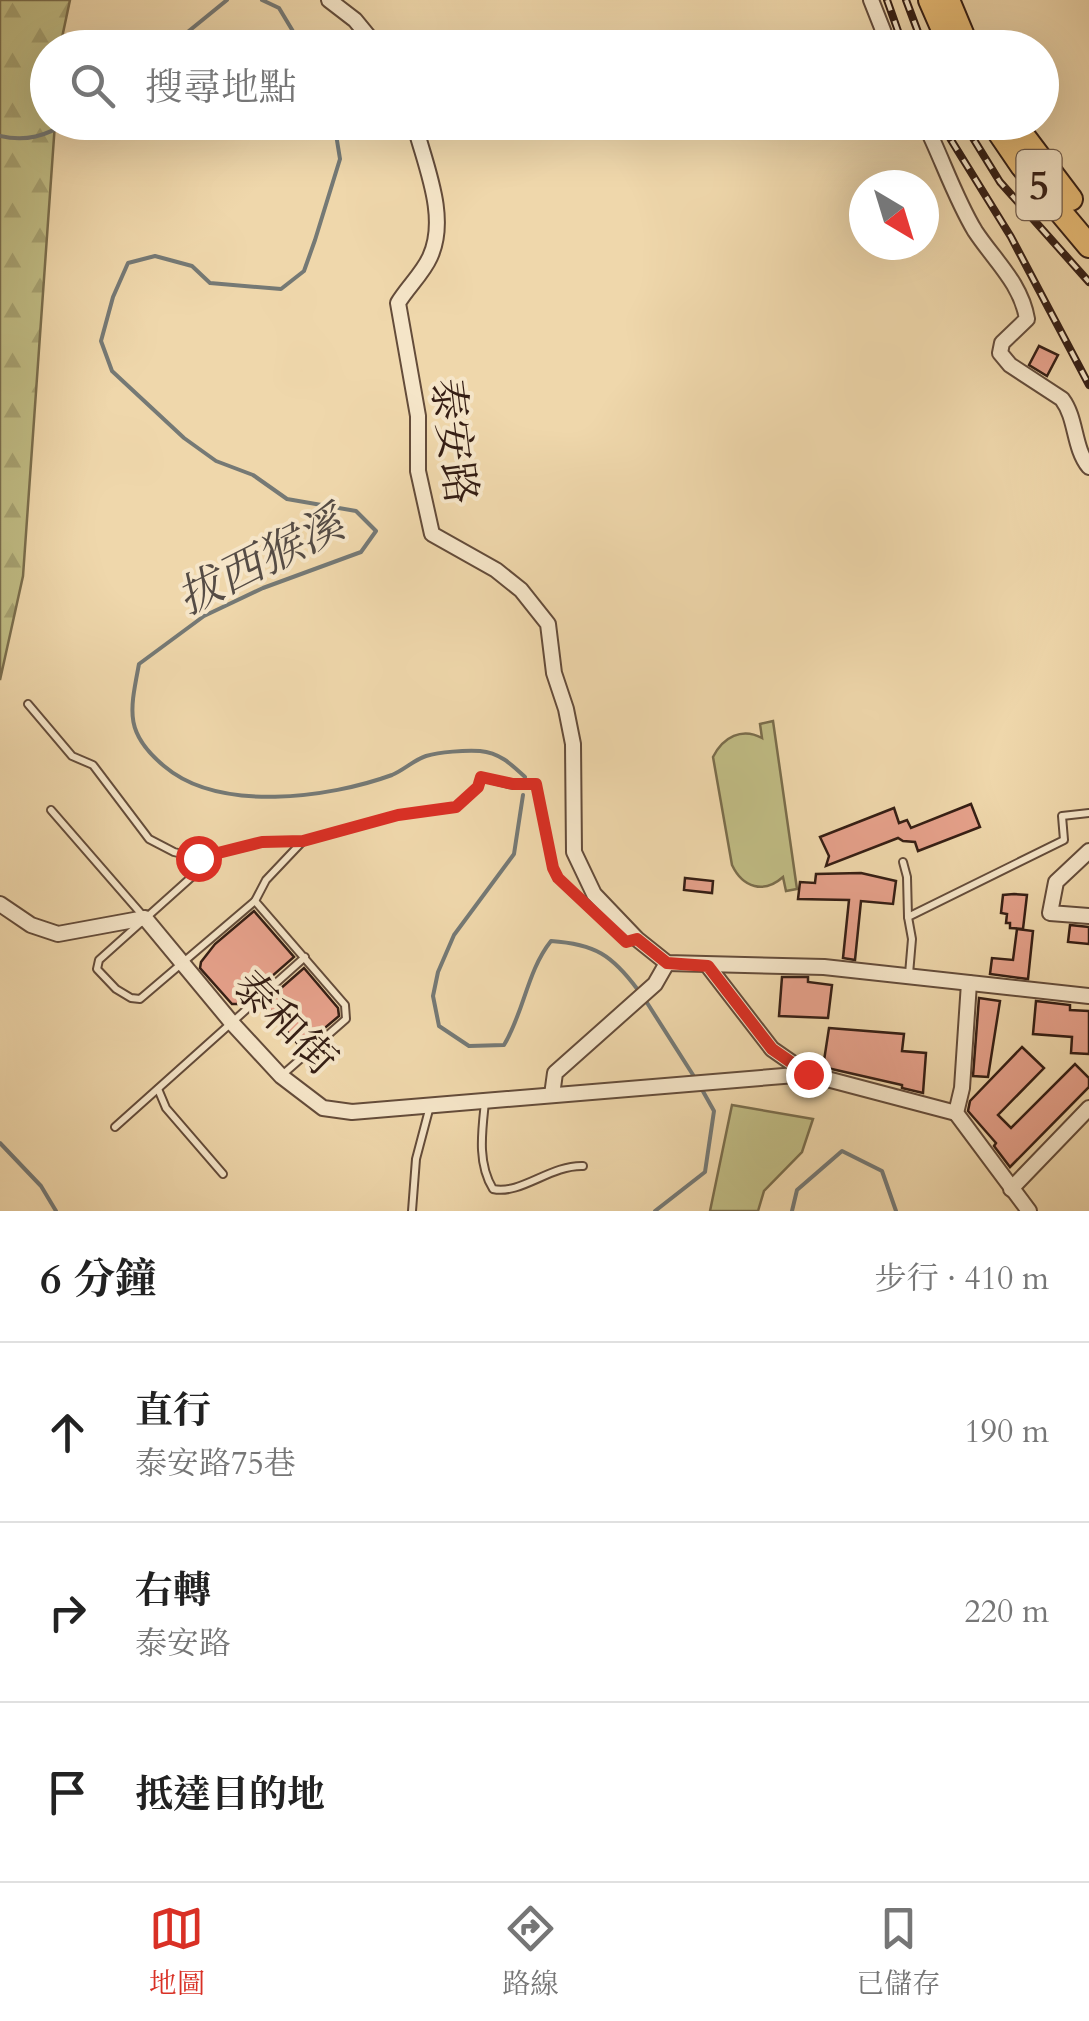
<!DOCTYPE html>
<html lang="zh-TW">
<head>
<meta charset="utf-8">
<style>
	body { margin:0; font-family:Cardo,"Noto Serif TC",serif; background:#f2f2f2; color:#222 }
	.compass { position:absolute; left:849px; top:170px; width:90px; height:90px; border-radius:50%; background:#fff; box-shadow:0 10px 40px #0002; rotate:142deg }
	.stop { position:absolute; width:30px; height:30px; margin:-22px; border:8px solid #d93025; border-radius:50%; background:#fff }
	.stop.end { background:#d93025; border-color:#fff; box-shadow:0 2px 10px #0008 }
	.list { margin:0; padding:0; list-style:none }
	h2 { display:flex; justify-content:space-between; align-items:center; height:130px; margin:0; padding:0 40px; font-size:42px }
	h2 small { font-size:32px; font-weight:400; color:#767676 }
	.list li { display:grid; grid-template-columns:65px 1fr auto; gap:30px; align-items:center; box-sizing:border-box; height:180px; padding:0 40px; border-top:2px solid #e0e0e0 }
	.list b { display:block; font-size:38px; white-space:nowrap }
	.list p { margin:0; font-size:32px; white-space:nowrap; color:#767676 }
	.list em { font-size:32px; font-style:normal; color:#767676 }
	.icon { flex:none; width:55px; height:55px; fill:none; stroke:currentColor; stroke-width:2; stroke-linecap:round; stroke-linejoin:round }
	.map { position:relative; flex:none; width:1089px; height:1211px; overflow:hidden }
	.search { position:absolute; background:#fff; box-shadow:0 10px 40px #0002; left:30px; right:30px; top:30px; height:110px; display:flex; align-items:center; gap:25px; box-sizing:border-box; padding:0 35px; border-radius:55px; color:#767676; font-size:38px }
	.sheet { height:670px; background:#fff }
	nav { display:flex; justify-content:space-around; align-items:center; box-sizing:border-box; height:140px; border-top:2px solid #e0e0e0; background:#fff; font-size:28px; color:#767676 }
	nav a { display:grid; justify-items:center; gap:5px }
	nav .on { color:#d93025 }
	.map>svg:first-child { display:block }
	.forest { fill:url(#forest-firs); stroke:#7a6d4c; stroke-width:2.5 }
	.park { fill:#c0bc84; stroke:#7a6d4c; stroke-width:2.5 }
	.lines { fill:none; stroke-linecap:round; stroke-linejoin:round }
	.stream { stroke:#757975; stroke-width:4 }
	.building { fill:#e6a18b; stroke:#351e14; stroke-width:2.5 }
	.lane-casing { stroke:#644c3a; stroke-width:10 }
	.street-casing { stroke:#644c3a; stroke-width:18 }
	.primary-casing { stroke:#351e14; stroke-width:26 }
	.lane { stroke:#f5e5c8; stroke-width:6 }
	.street { stroke:#f5e5c8; stroke-width:14 }
	.primary { stroke:#e8bc76; stroke-width:22 }
	.rail-casing { stroke:#351e14; stroke-width:8 }
	.rail { stroke:#f5e5c8; stroke-width:4; stroke-dasharray:11; stroke-linecap:butt }
	.route { stroke:#d93025; stroke-width:12 }
	.labels { text-anchor:middle; stroke-width:8; stroke-linejoin:round; paint-order:stroke }
	.shield { fill:#f5e5c8; stroke:#6f5a4a; stroke-width:2.5 }
	.shield-label { font-size:40px; font-weight:bold; fill:#351e14 }
	.street-label { font-size:42px; fill:#351e14; stroke:#f5e5c8 }
	.water-label { font-size:45px; font-style:italic; fill:#554c45; stroke:#f5e5c8 }
</style>
</head>
<body>
<div class="map">
<svg width="1089" height="1211" viewBox="0 0 1089 1211">
	<defs>
		<pattern id="forest-firs" width="22" height="20" patternUnits="userSpaceOnUse" patternTransform="scale(2.5)"><rect width="22" height="20" fill="#c0bc84"/><path d="M5 1l3.5 6h-7zM16 11l3.5 6h-7z" fill="#a6a171"/></pattern>
	</defs>
	<rect width="100%" height="100%" fill="#efd7ab"/>
	<filter id="stains"><feTurbulence type="fractalNoise" baseFrequency=".002" numOctaves="4"/><feColorMatrix values="0 0 0 0 .2 0 0 0 0 .09 0 0 0 0 .02 0 0 0 .5 -.17"/></filter>
	<radialGradient id="worn" r=".72"><stop offset=".6" stop-color="#630" stop-opacity="0"/><stop offset="1" stop-color="#630" stop-opacity=".3"/></radialGradient>
	<polygon class="forest" points="0,0 70,0 60,47 48,48 48,122 55,123 23,576 0,680"/>
	<g class="park">
		<path d="M773 721 797 889 786 891 783 877C764 894 743 888 732 865L713 757C723 737 742 727 762 738L760 724Z"/>
		<polygon points="732,1105 813,1119 802,1152 764,1191 758,1211 710,1211"/>
	</g>
	<g class="lines">
		<g class="stream">
			<polyline points="262,0 279,8 303,48"/>
			<polyline points="168,48 227,0"/>
			<path d="M334 122 340 159 315 240 304 271 281 289 210 283 192 266 155 256 128 263 113 297 101 341 112 371 184 438 216 461 253 475 287 499 356 511 376 531 361 552 263 588 204 616 139 664C130 711 124 733 164 766 219 813 329 798 392 775 404 770 414 760 426 756 440 752 465 750 480 751 500 753 511 764 525 777"/>
			<path d="M0 136C26 142 46 136 68 122"/>
			<path d="M523 795 514 854 454 935 438 972 433 996 439 1026 469 1046 504 1045C524 1012 527 971 551 941 595 944 612 955 638 990"/>
			<polyline points="644,998 695,1078"/>
			<polyline points="0,1143 41,1186 56,1211"/>
			<polyline points="655,1211 705,1172 714,1111 700,1086"/>
			<polyline points="792,1211 797,1190 842,1151 882,1171 896,1211"/>
		</g>
	</g>
	<g class="building">
		<polygon points="1039,346 1058,355 1047,376 1029,365"/>
		<polygon points="971,804 980,827 918,851 915,842 903,841 898,838 826,866 829,856 820,837 894,808 899,823 907,820 911,828"/>
		<polygon points="861,873 896,881 893,904 861,901 855,960 843,958 849,900 798,899 800,882 815,883 816,874"/>
		<polygon points="685,878 713,881 712,893 684,890"/>
		<polygon points="1014,894 1027,895 1023,929 1010,928 1010,923 1006,923 1007,914 1001,913 1003,895"/>
		<polygon points="254,911 294,957 240,1004 232,1004 200,968 201,962 215,944"/>
		<polygon points="1070,925 1089,927 1089,944 1068,942"/>
		<polygon points="1017,929 1033,931 1028,979 990,974 992,958 1013,960"/>
		<polygon points="304,968 338,1008 339,1016 301,1048 264,1003"/>
		<polygon points="782,977 808,977 808,982 832,985 828,1018 779,1016"/>
		<polygon points="979,998 1000,1001 988,1077 973,1076"/>
		<polygon points="1036,1001 1070,1005 1070,1010 1089,1011 1089,1054 1071,1053 1072,1037 1033,1034"/>
		<polygon points="829,1028 904,1034 902,1051 926,1053 923,1093 902,1088 902,1085 823,1067"/>
		<polygon points="1022,1047 1044,1068 998,1115 1011,1128 1075,1064 1089,1078 1089,1087 1010,1167 994,1146 996,1143 968,1111 970,1101"/>
	</g>
	<g class="lines">
		<g class="lane-casing">
			<g id="lane">
				<polyline points="28,704 72,756 93,765 149,839 174,852 198,858 262,842 303,841 398,815 456,807 478,787 481,777 513,785 536,784 553,868 558,878 626,942 637,939"/>
				<polyline points="51,810 144,917"/>
				<polyline points="903,862 907,877 908,917"/>
				<polyline points="205,865 99,960 97,969 116,989 131,998 140,999 255,901 266,880 302,842"/>
				<polyline points="255,901 345,1005 346,1019 281,1076"/>
				<polyline points="909,974 912,939 908,917 1064,840 1062,816 1089,813"/>
				<polyline points="158,1089 166,1108 223,1174"/>
				<path d="M485 1102C482 1131 477 1163 493 1189 521 1195 550 1165 583 1166"/>
				<polyline points="115,1127 305,957"/>
				<polyline points="412,1211 416,1159 430,1106"/>
			</g>
		</g>
		<g class="street-casing">
			<g id="street">
				<polyline points="329,0 355,20 378,48"/>
				<polyline points="871,0 890,48"/>
				<path d="M414 122C424 163 449 216 430 257 423 273 407 288 398 303L418 416V471L432 534 496 570 521 590 548 624 554 673 566 709 573 744 574 852 594 894 637 939 667 963 824 967 1089 996"/>
				<path d="M924 122C942 158 955 198 975 231 994 260 1021 283 1027 319L1002 343 1000 353 1010 365 1062 399C1077 419 1073 447 1089 467"/>
				<polyline points="1089,851 1056,882 1050,913 1089,916"/>
				<polyline points="0,904 31,925 58,934 145,918 232,1023 281,1076 323,1108 352,1112 808,1074 956,1113"/>
				<polyline points="708,966 772,1049 808,1074"/>
				<polyline points="969,983 962,1088 956,1113 1029,1211"/>
				<polyline points="552,1095 555,1073 655,984 667,963"/>
				<polyline points="1011,1189 1089,1108"/>
			</g>
		</g>
		<g class="primary-casing">
			<g id="primary">
				<polyline points="930,0 951,48"/>
				<polyline points="948,0 968,48"/>
				<polyline points="992,122 1022,166 1089,246"/>
				<polyline points="1013,122 1071,199"/>
			</g>
		</g>
		<use href="#lane" class="lane"/>
		<use href="#street" class="street"/>
		<use href="#primary" class="primary"/>
		<g class="rail-casing">
			<g id="rail">
				<polyline points="887,0 904,48"/>
				<polyline points="906,0 924,48"/>
				<polyline points="940,122 1011,237 1089,385"/>
				<polyline points="963,122 1000,182 1089,282"/>
			</g>
		</g>
		<use href="#rail" class="rail"/>
	</g>
	<g class="lines">
		<polyline class="route" points="198,858 262,842 303,841 398,815 456,807 478,787 481,777 513,784 536,784 553,868 558,878 626,942 637,939 667,963 708,966 772,1049 808,1074"/>
	</g>
	<g class="labels">
		<rect class="shield" x="1016.5" y="150" width="45" height="70" rx="8"/>
		<g class="shield-label">
			<text x="1039" y="199">5</text>
		</g>
		<g class="street-label">
			<text transform="translate(455 441) rotate(83)" y="15">泰安路</text>
			<text transform="translate(286 1022) rotate(45)" y="15">泰和街</text>
		</g>
		<g class="water-label">
			<text transform="translate(260 560) rotate(-27)" y="16">拔西猴溪</text>
		</g>
	</g>
	<rect width="100%" height="100%" filter="url(#stains)"/>
	<rect width="100%" height="100%" fill="url(#worn)"/>
</svg>
<svg class="compass" viewBox="-18 -18 36 36"><path d="M0-13l5 13h-10z" fill="#e53935"/><path d="M0 13l5-13h-10z" fill="#767676"/></svg>
<div class="stop" style="left:198px;top:858px"></div>
<div class="stop end" style="left:808px;top:1074px"></div>
<div class="search"><svg class="icon" aria-label="search" viewBox="0 0 24 24"><circle cx="10" cy="10" r="6"/><path d="M15 15l6 6"/></svg>搜尋地點</div>
</div>
<section class="sheet">
<h2>6 分鐘<small>步行 · 410 m</small></h2>
<ul class="list">
<li><svg class="icon" aria-label="ahead" viewBox="0 0 24 24"><path d="M12 20V5M6 11l6-6 6 6"/></svg><div><b>直行</b><p>泰安路75巷</p></div><em>190 m</em></li>
<li><svg class="icon" aria-label="right" viewBox="0 0 24 24"><path d="M7 20v-9h11M14 6l5 5-5 5"/></svg><div><b>右轉</b><p>泰安路</p></div><em>220 m</em></li>
<li><svg class="icon" aria-label="arrive" viewBox="0 0 24 24"><path d="M6 21V4h12l-3 4 3 4H6"/></svg><div><b>抵達目的地</b></div></li>
</ul>
</section>
<nav>
<a class="on"><svg class="icon" aria-label="map" viewBox="0 0 24 24"><path d="M3 6l6-2 6 2 6-2v14l-6 2-6-2-6 2zM9 4v14M15 6v14"/></svg>地圖</a>
<a><svg class="icon" aria-label="directions" viewBox="0 0 24 24"><path d="M12 3l9 9-9 9-9-9zM9 14v-3h6M13 9l2 2-2 2"/></svg>路線</a>
<a><svg class="icon" aria-label="saved" viewBox="0 0 24 24"><path d="M7 4h10v16l-5-4-5 4z"/></svg>已儲存</a>
</nav>
</body>
</html>
